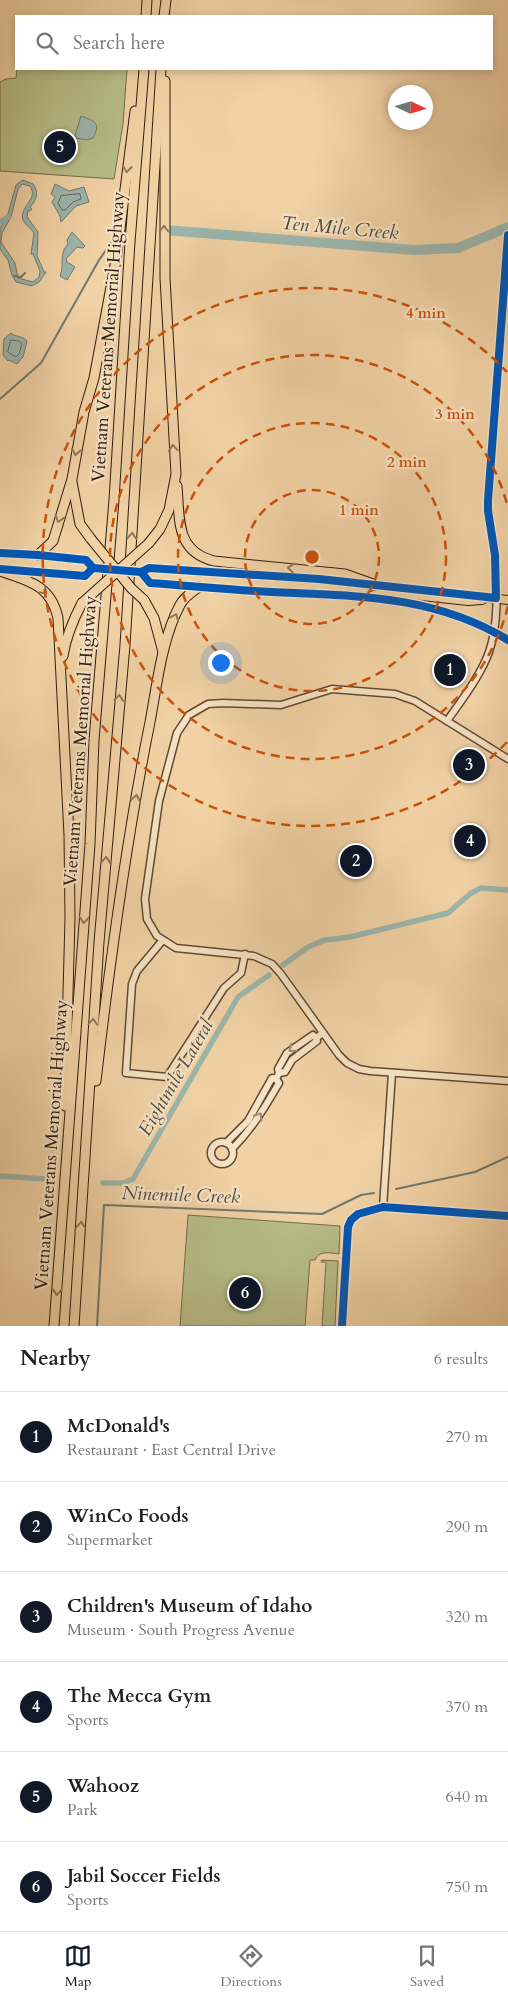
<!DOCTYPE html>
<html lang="en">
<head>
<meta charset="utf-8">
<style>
	body { margin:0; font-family:Cardo,serif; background:#f6f6f6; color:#202124 }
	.compass { position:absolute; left:388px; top:85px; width:45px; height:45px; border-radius:50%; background:#fff; box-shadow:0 2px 8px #0003; rotate:94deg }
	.you { position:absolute; left:220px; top:662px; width:18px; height:18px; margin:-12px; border:4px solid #fff; border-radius:50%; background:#1a73e8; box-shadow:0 0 0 8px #1a73e833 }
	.badge { display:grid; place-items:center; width:32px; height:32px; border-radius:50%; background:#111827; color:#fff; font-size:16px; font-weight:700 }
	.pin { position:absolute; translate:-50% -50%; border:2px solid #fff; box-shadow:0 1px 5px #0006 }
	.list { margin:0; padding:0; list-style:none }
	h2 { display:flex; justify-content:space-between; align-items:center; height:65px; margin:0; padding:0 20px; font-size:21px }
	h2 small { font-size:16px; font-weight:400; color:#757577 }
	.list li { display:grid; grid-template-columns:32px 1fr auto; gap:15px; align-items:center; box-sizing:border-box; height:90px; padding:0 20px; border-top:1px solid #e0e0e0 }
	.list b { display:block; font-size:19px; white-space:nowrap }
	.list p { margin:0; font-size:16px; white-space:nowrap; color:#757577 }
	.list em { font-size:16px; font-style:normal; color:#757577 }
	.icon { flex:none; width:28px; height:28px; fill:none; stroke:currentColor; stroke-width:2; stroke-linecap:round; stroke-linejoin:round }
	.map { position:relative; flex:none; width:508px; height:1326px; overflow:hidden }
	.search { position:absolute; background:#fff; box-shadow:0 2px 8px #0003; left:15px; right:15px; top:15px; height:55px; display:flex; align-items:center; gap:12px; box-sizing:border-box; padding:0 18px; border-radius:0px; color:#757577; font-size:19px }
	.sheet { height:605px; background:#fff }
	nav { display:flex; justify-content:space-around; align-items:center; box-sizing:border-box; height:70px; border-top:1px solid #e0e0e0; background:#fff; font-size:14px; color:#757577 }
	nav a { display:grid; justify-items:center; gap:2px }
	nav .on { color:#111827 }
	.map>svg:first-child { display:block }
	.green { fill:#b7bd88; stroke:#746d4c }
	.water { fill:#9cb6ad; stroke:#71796e; fill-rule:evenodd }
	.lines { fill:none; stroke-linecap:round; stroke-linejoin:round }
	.shore { stroke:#666a5e; stroke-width:1 }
	.stream { stroke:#71796e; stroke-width:2 }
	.canal { stroke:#9cb6ad; stroke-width:5.5 }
	.river { stroke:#9cb6ad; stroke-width:10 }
	.minor-casing { stroke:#604a34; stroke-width:9 }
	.major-casing { stroke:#301d0f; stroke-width:10 }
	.highway-casing { stroke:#301d0f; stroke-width:11 }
	.minor { stroke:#f6e2c4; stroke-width:6 }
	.major { stroke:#f1d2a5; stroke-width:8 }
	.highway { stroke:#f1d2a5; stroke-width:9 }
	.major-bridge-casing { stroke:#301d0f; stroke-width:10; stroke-linecap:butt }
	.highway-bridge-casing { stroke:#301d0f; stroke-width:11; stroke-linecap:butt }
	.major-bridge { stroke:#f1d2a5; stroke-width:8 }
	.highway-bridge { stroke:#f1d2a5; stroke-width:9 }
	.cycleway-casing { stroke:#f6e2c4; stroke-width:11 }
	.cycleway { stroke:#0057b8; stroke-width:8 }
	.oneway { stroke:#90785a }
	.oneway2 { stroke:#9d8973 }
	.ring { fill:none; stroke:#cc500c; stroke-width:2.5; stroke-dasharray:9 6 }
	.labels { text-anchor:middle; stroke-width:4.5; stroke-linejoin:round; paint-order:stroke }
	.street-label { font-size:18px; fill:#301d0f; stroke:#f6e2c4 }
	.water-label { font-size:19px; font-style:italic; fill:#504b3e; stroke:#f6e2c4 }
	.centre { fill:#cc500c; stroke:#f6e2c4; stroke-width:2.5 }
	.ring-label { font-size:15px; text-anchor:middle; font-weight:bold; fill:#cc500c; stroke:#f6e2c4; stroke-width:4.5; stroke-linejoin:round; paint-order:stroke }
</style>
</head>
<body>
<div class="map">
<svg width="508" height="1326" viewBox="0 0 508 1326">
	<rect width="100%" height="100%" fill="#f1d2a5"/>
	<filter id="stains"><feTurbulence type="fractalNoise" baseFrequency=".004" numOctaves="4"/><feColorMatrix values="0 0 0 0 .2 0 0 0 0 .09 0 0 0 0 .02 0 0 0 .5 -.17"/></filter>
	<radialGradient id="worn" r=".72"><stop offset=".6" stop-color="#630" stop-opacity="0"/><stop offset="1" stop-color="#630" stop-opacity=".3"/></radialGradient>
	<g class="green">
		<polygon points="17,69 127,69 123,124 114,179 0,171 0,82 6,79 16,78"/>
		<path d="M188 1215 340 1226 339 1254C330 1253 319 1250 315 1260H310L305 1326H180Z"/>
		<polygon points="322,1260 338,1261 335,1326 322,1326 326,1262 321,1262"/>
	</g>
	<g class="water">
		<path d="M81 116C95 121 101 123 93 138L86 140 76 138 75 136Z"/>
		<path d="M23 180 33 184C39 192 37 200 30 207L32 209 30 211 28 210 27 217 38 232 37 256 44 272H46L39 282 32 286 16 282 12 275 8 260 0 249V228L7 217 16 185ZM22 184 30 186C39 200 19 206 23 220 25 225 31 228 34 233L31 254H33L40 271 39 277 33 282 18 278 15 263 1 242 2 233 11 217 18 189Z"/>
		<polygon points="55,184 69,191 84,187 89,202 76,206 61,222 60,216 52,202 55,197 51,194"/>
		<path d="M72 232 85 246 83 248 77 247 66 259 67 262 75 267 67 280 60 276C65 265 58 254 68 244L67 240Z"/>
		<path d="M11 333C16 338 22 335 27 341L23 357 17 364 9 360 8 361 3 355 4 339Z"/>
	</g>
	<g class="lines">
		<g class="shore">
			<polygon points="80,194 81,199 73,202 65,210 62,210 58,203 61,196"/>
			<polygon points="11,340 19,341 22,344 19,354 16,357 8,352"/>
		</g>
		<g class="stream">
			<polyline points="14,276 21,277 25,273"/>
			<polyline points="0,399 41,363 99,260 111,243"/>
			<polyline points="396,1189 475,1172 508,1157"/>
			<polyline points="97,1326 104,1205 322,1214 361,1195 374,1193"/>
		</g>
		<g class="canal">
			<polyline points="0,222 8,217"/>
			<polyline points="283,965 308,947 325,940 350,937 448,913 471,893 481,888 508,890"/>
			<polyline points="0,1176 45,1179"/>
			<polyline points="103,1183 123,1183 133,1179 238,997 269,975"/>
		</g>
		<polyline class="river" points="165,230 414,250 458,248 508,227"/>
		<g class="minor-casing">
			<g id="minor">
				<path d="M447 721C461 701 481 675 489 652 499 623 497 587 495 557 494 538 488 519 488 500L508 235"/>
				<polyline points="508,759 415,701 395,694 332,689 281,705 223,703 208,704 189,715 177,733 159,801 145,899 147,919 157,936 176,948 254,956 272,964 281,974 339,1055 347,1063 359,1069 370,1071 508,1081"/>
				<polyline points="162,941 137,971 132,984 126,1073 167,1077 224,988 241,973 245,954"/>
				<polyline points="279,1073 285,1072 292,1060 317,1041 316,1038"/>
				<circle cx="222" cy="1153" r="11"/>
				<polyline points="226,1143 248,1121 272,1078 276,1079 279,1073 278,1069 287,1053 313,1035 316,1038 323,1033"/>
				<path d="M232 1149C252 1129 265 1107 279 1083L276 1079"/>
				<polyline points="383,1207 392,1073"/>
				<polyline points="342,1326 348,1227 351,1220 358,1214 383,1207 508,1216"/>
			</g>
		</g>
		<g class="major-casing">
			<g id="major">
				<polyline points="0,553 38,555 86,560 93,568 85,576 0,569"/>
				<polyline points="370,596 385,592 468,601 482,600"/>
				<path d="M508 600 319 579 149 568 141 572 150 583C191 586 231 590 272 592 356 596 434 595 508 640"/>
			</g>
		</g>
		<g class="highway-casing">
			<g id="highway">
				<polyline points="146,16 147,0"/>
				<polyline points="164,16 166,0"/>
				<polyline points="72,482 80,524 91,539"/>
				<path d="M177 486C180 519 175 551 214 561L345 574 373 584"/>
				<polyline points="149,543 160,529 169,510 176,474 165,278 165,81"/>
				<polyline points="38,555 53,541 72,479 84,412 94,378 116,260 135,111"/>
				<path d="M0 571C29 581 51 585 58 618L69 835 70 918 65 1106"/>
				<polyline points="144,600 154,618 163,652"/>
				<path d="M63 656C66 637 73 620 82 603"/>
				<path d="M96 1081C110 961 126 841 150 722 157 685 162 638 180 605 184 597 192 592 199 587"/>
				<polyline points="54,1326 90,844 94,740 114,500 130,242 144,69"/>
				<polyline points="74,1326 99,942 125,645 161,69"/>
			</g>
		</g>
		<use href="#minor" class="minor"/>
		<use href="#major" class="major"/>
		<use href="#highway" class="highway"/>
		<g class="major-bridge-casing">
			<polyline id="major-bridge" points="93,568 141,572"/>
		</g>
		<g class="highway-bridge-casing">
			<g id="highway-bridge">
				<polyline points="91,539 131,588 144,600"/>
				<polyline points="82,603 149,543"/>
			</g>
		</g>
		<use href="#major-bridge" class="major-bridge"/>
		<use href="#highway-bridge" class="highway-bridge"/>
		<g class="cycleway-casing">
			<g id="cycleway">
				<polyline points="0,553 38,555 86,560 93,568 141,572 149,568 319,579 496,598 495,555 488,511 488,500 508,235"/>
				<polyline points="0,569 85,576 93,568"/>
				<path d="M141 572 150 583C191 586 231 590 272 592 356 596 434 595 508 640"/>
				<polyline points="342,1326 348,1227 351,1220 358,1214 383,1207 508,1216"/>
			</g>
		</g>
		<use href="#cycleway" class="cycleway"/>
	</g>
	<defs><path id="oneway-chevron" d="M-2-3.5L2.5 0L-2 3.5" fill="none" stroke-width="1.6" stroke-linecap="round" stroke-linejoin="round" transform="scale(1.25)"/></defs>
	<g class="oneway">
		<use href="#oneway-chevron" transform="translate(127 169) rotate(97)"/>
		<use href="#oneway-chevron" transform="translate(164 229) rotate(-90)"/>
		<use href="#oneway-chevron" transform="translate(173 448) rotate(-95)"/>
		<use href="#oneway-chevron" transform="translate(76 452) rotate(100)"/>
		<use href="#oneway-chevron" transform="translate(59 519) rotate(107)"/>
		<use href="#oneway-chevron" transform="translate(132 536) rotate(-86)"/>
		<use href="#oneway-chevron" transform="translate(291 568) rotate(-174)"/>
		<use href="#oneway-chevron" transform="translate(44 591) rotate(42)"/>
		<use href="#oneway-chevron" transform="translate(175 617) rotate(-69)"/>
		<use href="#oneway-chevron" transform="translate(119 698) rotate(-84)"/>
		<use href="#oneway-chevron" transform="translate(136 798) rotate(-81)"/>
		<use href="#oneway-chevron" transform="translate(106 860) rotate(-85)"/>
		<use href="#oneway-chevron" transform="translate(84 920) rotate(94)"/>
		<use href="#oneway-chevron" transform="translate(93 1022) rotate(-86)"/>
		<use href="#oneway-chevron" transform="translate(81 1225) rotate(-86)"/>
		<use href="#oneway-chevron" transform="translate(57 1292) rotate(94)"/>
	</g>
	<g class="oneway2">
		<use href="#oneway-chevron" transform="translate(292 1049) rotate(141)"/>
		<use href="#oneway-chevron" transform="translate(259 1116) rotate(-58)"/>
	</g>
	<g class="ring">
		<circle cx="312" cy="557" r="67"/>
		<circle cx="312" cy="557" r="134"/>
		<path d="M508 606A202 202 0 1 1 508 508"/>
		<path d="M507 742A269 269 0 1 1 507 372"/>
	</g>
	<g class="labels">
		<g class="street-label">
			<text transform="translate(108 337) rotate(-86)" y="6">Vietnam Veterans Memorial Highway</text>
			<text transform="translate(80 741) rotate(-86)" y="6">Vietnam Veterans Memorial Highway</text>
			<text transform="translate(51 1145) rotate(-86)" y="6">Vietnam Veterans Memorial Highway</text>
		</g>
		<g class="water-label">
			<text transform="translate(340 227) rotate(5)" y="7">Ten Mile Creek</text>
			<text transform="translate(175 1077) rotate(-60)" y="7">Eightmile Lateral</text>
			<text transform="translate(181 1194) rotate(2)" y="7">Ninemile Creek</text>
		</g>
	</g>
	<circle cx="312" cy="557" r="8" class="centre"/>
	<g class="ring-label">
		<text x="426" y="318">4 min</text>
		<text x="455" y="419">3 min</text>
		<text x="407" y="467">2 min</text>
		<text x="359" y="515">1 min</text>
	</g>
	<rect width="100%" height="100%" filter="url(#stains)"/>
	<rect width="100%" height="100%" fill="url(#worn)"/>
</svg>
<svg class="compass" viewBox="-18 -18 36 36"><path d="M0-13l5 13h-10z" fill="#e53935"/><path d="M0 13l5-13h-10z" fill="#757577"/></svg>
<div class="you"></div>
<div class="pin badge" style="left:450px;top:670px">1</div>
<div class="pin badge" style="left:356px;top:861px">2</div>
<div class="pin badge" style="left:469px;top:765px">3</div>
<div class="pin badge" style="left:470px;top:841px">4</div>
<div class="pin badge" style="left:60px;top:147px">5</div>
<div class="pin badge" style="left:245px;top:1293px">6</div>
<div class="search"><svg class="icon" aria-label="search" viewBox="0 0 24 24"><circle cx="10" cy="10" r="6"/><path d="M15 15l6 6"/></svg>Search here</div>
</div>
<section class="sheet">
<h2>Nearby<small>6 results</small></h2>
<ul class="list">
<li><span class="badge">1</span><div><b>McDonald's</b><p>Restaurant · East Central Drive</p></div><em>270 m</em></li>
<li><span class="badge">2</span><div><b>WinCo Foods</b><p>Supermarket</p></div><em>290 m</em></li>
<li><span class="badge">3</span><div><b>Children's Museum of Idaho</b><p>Museum · South Progress Avenue</p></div><em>320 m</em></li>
<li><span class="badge">4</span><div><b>The Mecca Gym</b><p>Sports</p></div><em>370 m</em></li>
<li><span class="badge">5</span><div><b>Wahooz</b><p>Park</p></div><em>640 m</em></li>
<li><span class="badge">6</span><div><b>Jabil Soccer Fields</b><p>Sports</p></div><em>750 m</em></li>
</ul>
</section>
<nav>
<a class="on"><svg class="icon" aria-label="map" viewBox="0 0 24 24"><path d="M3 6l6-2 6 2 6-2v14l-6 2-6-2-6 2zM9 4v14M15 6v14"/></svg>Map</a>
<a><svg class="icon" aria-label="directions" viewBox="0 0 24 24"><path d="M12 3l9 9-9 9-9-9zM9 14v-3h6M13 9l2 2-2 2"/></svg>Directions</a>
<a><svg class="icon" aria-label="saved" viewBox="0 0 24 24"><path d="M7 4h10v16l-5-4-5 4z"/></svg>Saved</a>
</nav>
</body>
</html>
